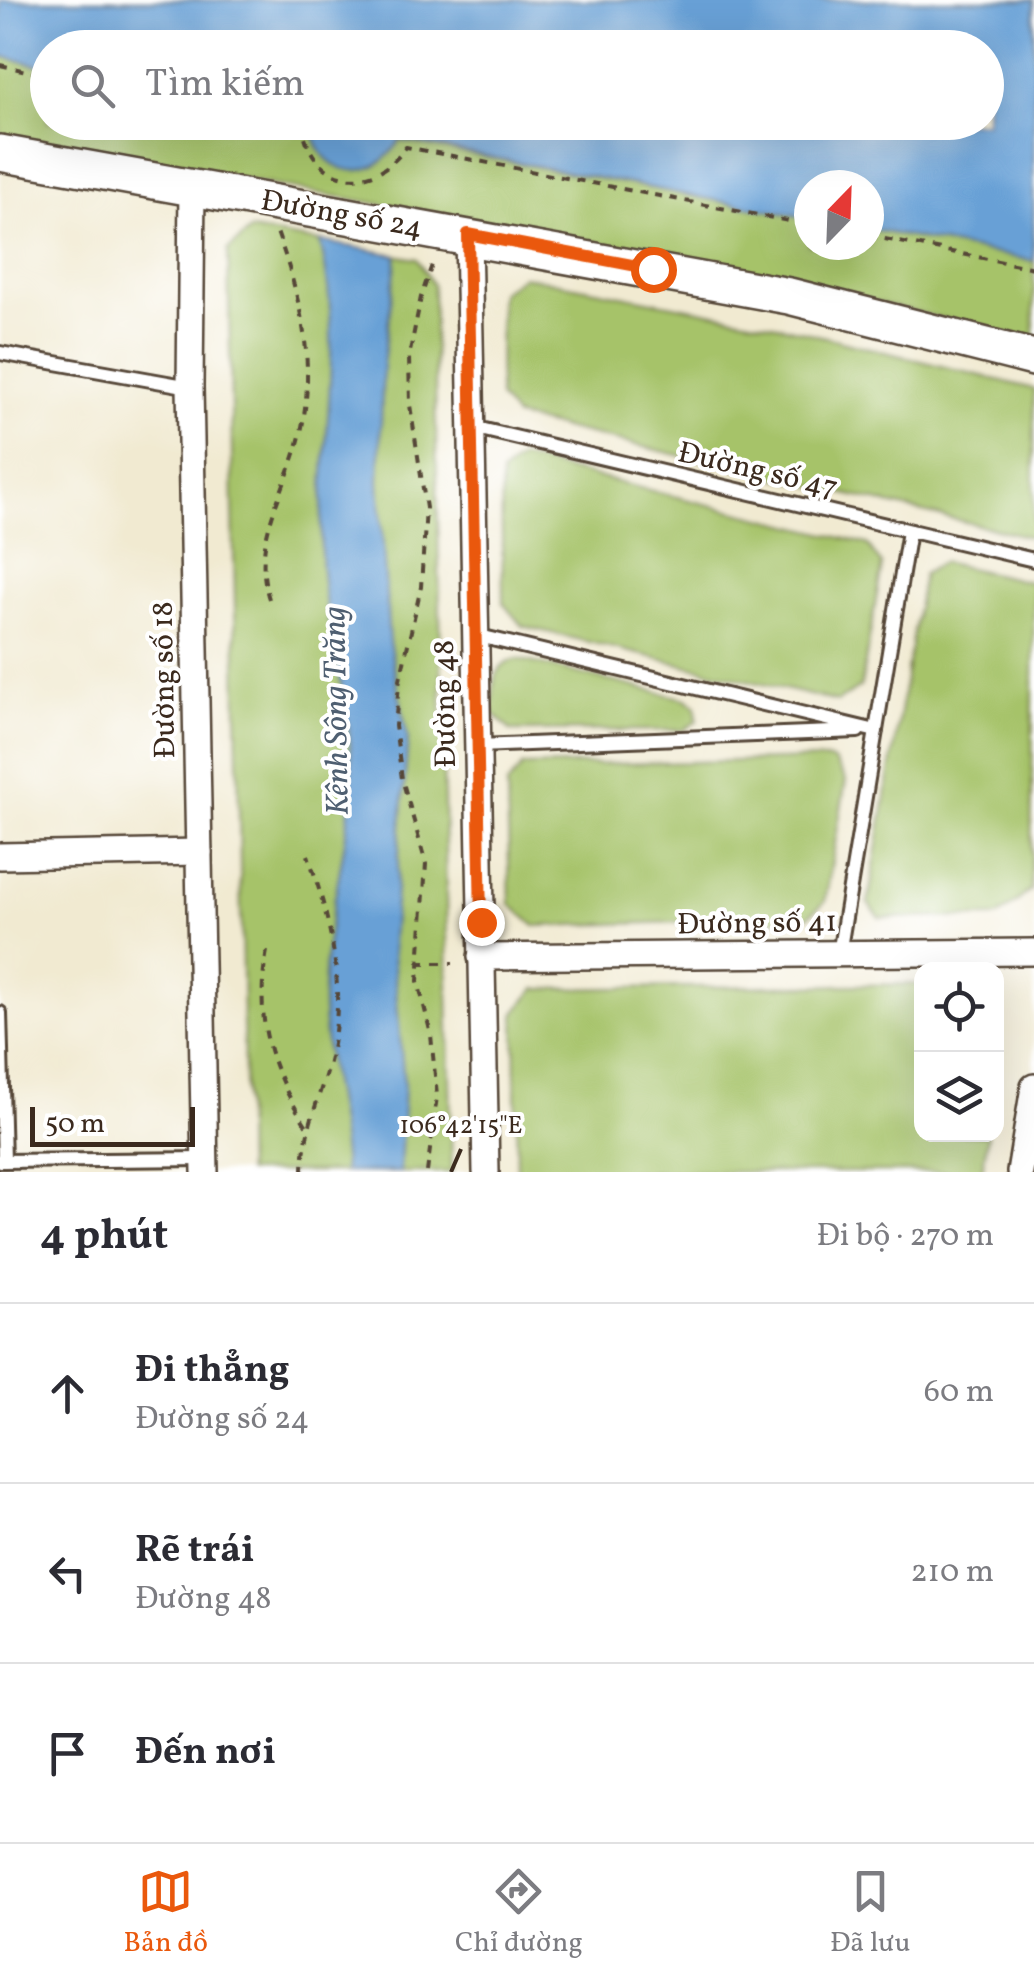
<!DOCTYPE html>
<html lang="vi">
<head>
<meta charset="utf-8">
<style>
	body { margin:0; font-family:Vollkorn,serif; background:#f2f2f3; color:#2b2b33 }
	.controls { position:absolute; right:30px; bottom:30px; display:grid; overflow:hidden; border-radius:20px; box-shadow:0 10px 40px #0002 }
	.controls button { width:90px; height:90px; display:grid; place-items:center; padding:0; border:0; border-bottom:2px solid #e1e1e2; background:#fff; color:#2b2b33; font:50px sans-serif }
	.compass { position:absolute; left:794px; top:170px; width:90px; height:90px; border-radius:50%; background:#fff; box-shadow:0 10px 40px #0002; rotate:23deg }
	.scale { position:absolute; left:30px; bottom:25px; width:165px; box-sizing:border-box; padding-left:10px; border:5px solid #3b2a1e; border-top:0; font-size:28px; line-height:35px; white-space:nowrap; color:#3b2a1e; -webkit-text-stroke:8px #fff; paint-order:stroke }
	.stop { position:absolute; width:30px; height:30px; margin:-22px; border:8px solid #ea580c; border-radius:50%; background:#fff }
	.stop.end { background:#ea580c; border-color:#fff; box-shadow:0 2px 10px #0008 }
	.list { margin:0; padding:0; list-style:none }
	h2 { display:flex; justify-content:space-between; align-items:center; height:130px; margin:0; padding:0 40px; font-size:42px }
	h2 small { font-size:32px; font-weight:400; color:#7c7c81 }
	.list li { display:grid; grid-template-columns:65px 1fr auto; gap:30px; align-items:center; box-sizing:border-box; height:180px; padding:0 40px; border-top:2px solid #e1e1e2 }
	.list b { display:block; font-size:38px; white-space:nowrap }
	.list p { margin:0; font-size:32px; white-space:nowrap; color:#7c7c81 }
	.list em { font-size:32px; font-style:normal; color:#7c7c81 }
	.icon { flex:none; width:55px; height:55px; fill:none; stroke:currentColor; stroke-width:2; stroke-linecap:round; stroke-linejoin:round }
	.map { position:relative; flex:none; width:1034px; height:1172px; overflow:hidden }
	.search { position:absolute; background:#fff; box-shadow:0 10px 40px #0002; left:30px; right:30px; top:30px; height:110px; display:flex; align-items:center; gap:25px; box-sizing:border-box; padding:0 35px; border-radius:55px; color:#7c7c81; font-size:38px }
	.sheet { height:670px; background:#fff }
	nav { display:flex; justify-content:space-around; align-items:center; box-sizing:border-box; height:140px; border-top:2px solid #e1e1e2; background:#fff; font-size:28px; color:#7c7c81 }
	nav a { display:grid; justify-items:center; gap:5px }
	nav .on { color:#ea580c }
	.map>svg:first-child { display:block }
	.green { fill:#a6c369; stroke:#707644; stroke-width:2.5 }
	.water { fill:#68a0d6; stroke:#52657a; stroke-width:2.5 }
	.lines { fill:none; stroke-linecap:round; stroke-linejoin:round }
	.lane-casing { stroke:#564739; stroke-width:18 }
	.street-casing { stroke:#564739; stroke-width:30 }
	.secondary-casing { stroke:#564739; stroke-width:40 }
	.path { stroke:#564739; stroke-width:4; stroke-dasharray:8 8; stroke-linecap:butt }
	.lane { stroke:#fff; stroke-width:12 }
	.street { stroke:#fff; stroke-width:25 }
	.secondary { stroke:#fff; stroke-width:35 }
	.route { stroke:#ea580c; stroke-width:12 }
	.ticks { fill:none; stroke:#3b2a1e; stroke-width:4 }
	.labels { text-anchor:middle; stroke-width:8; stroke-linejoin:round; paint-order:stroke }
	.street-label { font-size:30px; fill:#3b2a1e; stroke:#fff }
	.water-label { font-size:32px; font-style:italic; fill:#4f5f71; stroke:#fff }
	.ticks-label { font-size:25px; text-anchor:middle; fill:#3b2a1e; stroke:#fff; stroke-width:8; stroke-linejoin:round; paint-order:stroke }
</style>
</head>
<body>
<div class="map">
<svg width="1034" height="1172" viewBox="0 0 1034 1172">
	<rect width="100%" height="100%" fill="#fff"/>
	<filter id="ink" filterUnits="userSpaceOnUse"><feTurbulence type="fractalNoise" baseFrequency=".01" numOctaves="2"/><feDisplacementMap in="SourceGraphic" scale="20" xChannelSelector="R" yChannelSelector="G"/><feConvolveMatrix kernelMatrix="1 2 1 2 8 2 1 2 1" color-interpolation-filters="sRGB"/></filter>
	<filter id="wash" filterUnits="userSpaceOnUse"><feTurbulence type="fractalNoise" baseFrequency=".0048" numOctaves="4" result="noise"/><feDisplacementMap in="SourceGraphic" scale="40" xChannelSelector="R" yChannelSelector="G"/><feGaussianBlur stdDeviation="2.25" result="paint"/><feColorMatrix in="noise" values="0 0 0 0 0 0 0 0 0 0 0 0 0 0 0 0 0 1.4 0 .05"/><feComposite in="paint" operator="in"/></filter>
	<g filter="url(#wash)">
		<rect width="100%" height="100%" fill="#f1ead1"/>
		<g class="green">
			<polygon points="0,56 47,67 48,122 305,123 809,218 809,245 869,245 869,229 1034,261 1034,341 736,268 0,136"/>
			<polygon points="251,230 417,259 433,285 452,1172 246,1172 228,250"/>
			<polygon points="523,276 777,325 1034,389 1034,538 515,417 499,397 500,293"/>
			<polygon points="520,458 867,544 882,565 861,686 838,702 522,626 503,603 501,474"/>
			<polygon points="942,562 1034,583 1031,890 998,917 880,918 868,903 923,574"/>
			<path d="M518 659 686 699 696 706 697 721 684 730 511 731 493 713C493 690 490 665 518 659Z"/>
			<polygon points="825,759 834,761 846,780 825,902 805,919 535,926 510,904 507,785 523,766"/>
			<polygon points="921,984 922,1134 988,1135 982,1172 517,1172 515,1013 535,989"/>
		</g>
		<g class="water">
			<path d="M0 0H1034V261L869 229V185H809V218L400 140C375 186 317 179 312 124L305 123 986 122V48H48L47 67 0 56Z"/>
			<path d="M320 241 397 255 383 365 379 481 389 641 408 739 392 941 404 1085 400 1172H344C342 1111 321 1053 323 992 325 914 354 838 351 759 348 688 322 621 321 550 320 446 345 344 320 241Z"/>
		</g>
	</g>
	<g filter="url(#ink)">
		<g class="lines">
			<g class="lane-casing">
				<g id="lane">
					<polyline points="0,353 190,387"/>
					<polyline points="472,427 1034,560"/>
					<polyline points="475,635 876,731"/>
					<polyline points="478,746 858,731"/>
					<polyline points="839,954 909,531"/>
					<polyline points="0,1013 4,1161"/>
					<polyline points="0,1161 205,1159"/>
				</g>
			</g>
			<g class="street-casing">
				<g id="street">
					<polyline points="192,187 190,387 205,1172"/>
					<polyline points="468,234 486,1172"/>
					<polyline points="0,856 199,852"/>
					<polyline points="481,957 1034,952"/>
					<polyline points="1020,1172 1034,1087"/>
				</g>
			</g>
			<g class="secondary-casing">
				<polyline id="secondary" points="0,153 789,296 1034,358"/>
			</g>
			<g class="path">
				<polyline points="0,65 48,76"/>
				<path d="M264 122 303 129C315 188 374 193 406 147L809 225"/>
				<polyline points="869,236 1034,268"/>
				<path d="M269 599C250 539 286 493 300 436 317 365 301 299 277 232"/>
				<path d="M267 951C254 1020 270 1070 308 1128"/>
				<polyline points="418,963 453,963"/>
				<path d="M303 1172C303 1127 325 1088 333 1044 345 978 329 917 308 855"/>
				<polyline points="427,1172 437,1096 431,1035 418,981 426,864 402,779 395,726 399,684 421,587 426,508 410,405 409,357 421,297 434,259"/>
			</g>
			<use href="#lane" class="lane"/>
			<use href="#street" class="street"/>
			<use href="#secondary" class="secondary"/>
		</g>
	</g>
	<g class="lines" filter="url(#ink)">
		<polyline class="route" points="481,922 468,234 653,269"/>
	</g>
	<path class="ticks" d="M451 1172 461 1149"/>
	<g class="labels">
		<g class="street-label">
			<text transform="translate(342 213) rotate(10)" y="10">Đường số 24</text>
			<text transform="translate(758 469) rotate(13)" y="10">Đường số 47</text>
			<text transform="translate(163 680) rotate(-91)" y="10">Đường số 18</text>
			<text transform="translate(444 704) rotate(-91)" y="10">Đường 48</text>
			<text transform="translate(757 922) rotate(-1)" y="10">Đường số 41</text>
		</g>
		<g class="water-label">
			<text transform="translate(335 711) rotate(-91)" y="11">Kênh Sông Trăng</text>
		</g>
	</g>
	<g class="ticks-label">
		<text x="461" y="1133">106°42'15"E</text>
	</g>
</svg>
<div class="controls">
<button><svg class="icon" aria-label="locate" viewBox="0 0 24 24"><circle cx="12" cy="12" r="6"/><path d="M12 2v4M12 18v4M2 12h4M18 12h4"/></svg></button>
<button><svg class="icon" aria-label="layers" viewBox="0 0 24 24"><path d="M12 4l9 5-9 5-9-5zM3 14l9 5 9-5"/></svg></button>
</div>
<svg class="compass" viewBox="-18 -18 36 36"><path d="M0-13l5 13h-10z" fill="#e53935"/><path d="M0 13l5-13h-10z" fill="#7c7c81"/></svg>
<div class="scale">50 m</div>
<div class="stop" style="left:653px;top:269px"></div>
<div class="stop end" style="left:481px;top:922px"></div>
<div class="search"><svg class="icon" aria-label="search" viewBox="0 0 24 24"><circle cx="10" cy="10" r="6"/><path d="M15 15l6 6"/></svg>Tìm kiếm</div>
</div>
<section class="sheet">
<h2>4 phút<small>Đi bộ · 270 m</small></h2>
<ul class="list">
<li><svg class="icon" aria-label="ahead" viewBox="0 0 24 24"><path d="M12 20V5M6 11l6-6 6 6"/></svg><div><b>Đi thẳng</b><p>Đường số 24</p></div><em>60 m</em></li>
<li><svg class="icon" aria-label="left" viewBox="0 0 24 24"><path d="M17 20v-9H6M10 6l-5 5 5 5"/></svg><div><b>Rẽ trái</b><p>Đường 48</p></div><em>210 m</em></li>
<li><svg class="icon" aria-label="arrive" viewBox="0 0 24 24"><path d="M6 21V4h12l-3 4 3 4H6"/></svg><div><b>Đến nơi</b></div></li>
</ul>
</section>
<nav>
<a class="on"><svg class="icon" aria-label="map" viewBox="0 0 24 24"><path d="M3 6l6-2 6 2 6-2v14l-6 2-6-2-6 2zM9 4v14M15 6v14"/></svg>Bản đồ</a>
<a><svg class="icon" aria-label="directions" viewBox="0 0 24 24"><path d="M12 3l9 9-9 9-9-9zM9 14v-3h6M13 9l2 2-2 2"/></svg>Chỉ đường</a>
<a><svg class="icon" aria-label="saved" viewBox="0 0 24 24"><path d="M7 4h10v16l-5-4-5 4z"/></svg>Đã lưu</a>
</nav>
</body>
</html>
